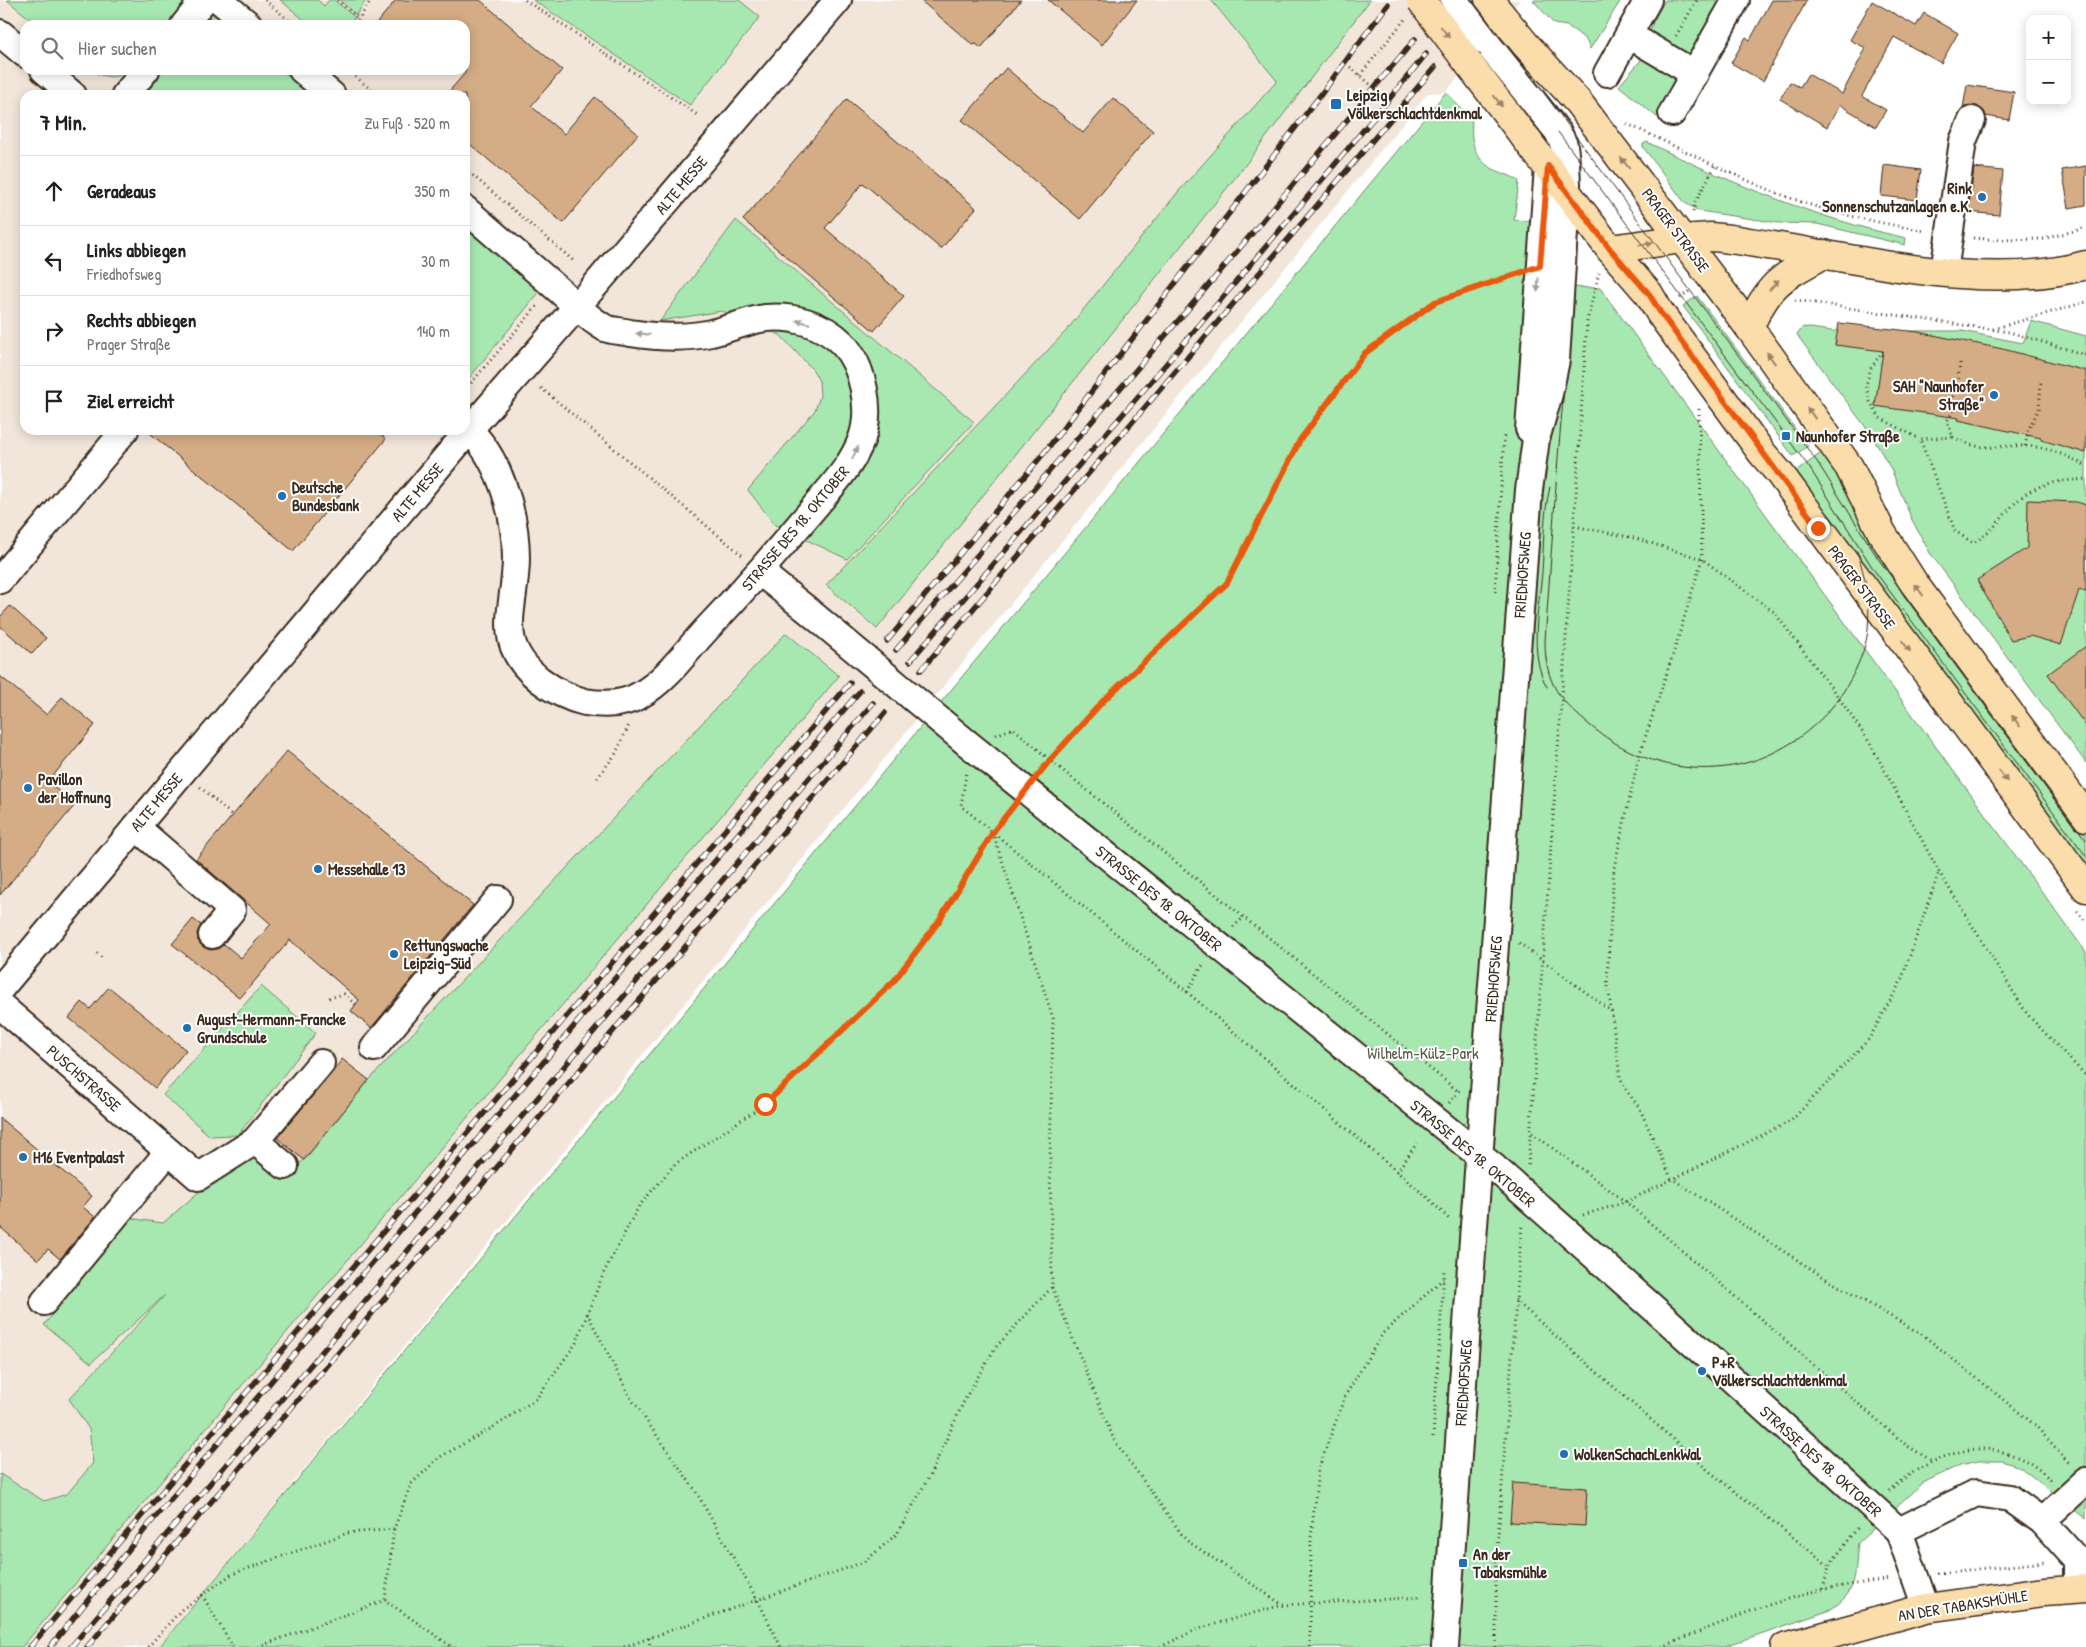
<!DOCTYPE html>
<html lang="de">
<head>
<meta charset="utf-8">
<style>
	body { margin:0; font-family:"Patrick Hand",sans-serif; background:#f6f6f6; color:#202124 }
	.controls { position:absolute; right:15px; top:15px; display:grid; overflow:hidden; border-radius:10px; box-shadow:0 2px 12px #0003 }
	.controls button { width:45px; height:45px; display:grid; place-items:center; padding:0; border:0; border-bottom:1px solid #e0e0e0; background:#fff; color:#202124; font:25px sans-serif }
	.stop { position:absolute; width:15px; height:15px; margin:-11px; border:4px solid #ea580c; border-radius:50%; background:#fff }
	.stop.end { background:#ea580c; border-color:#fff; box-shadow:0 1px 5px #0008 }
	.list { margin:0; padding:0; list-style:none }
	h2 { display:flex; justify-content:space-between; align-items:center; height:65px; margin:0; padding:0 20px; font-size:21px }
	h2 small { font-size:16px; font-weight:400; color:#757577 }
	.list li { display:grid; grid-template-columns:32px 1fr auto; gap:15px; align-items:center; box-sizing:border-box; height:70px; padding:0 20px; border-top:1px solid #e0e0e0 }
	.list b { display:block; font-size:19px; white-space:nowrap }
	.list p { margin:0; font-size:16px; white-space:nowrap; color:#757577 }
	.list em { font-size:16px; font-style:normal; color:#757577 }
	.icon { flex:none; width:28px; height:28px; fill:none; stroke:currentColor; stroke-width:2; stroke-linecap:round; stroke-linejoin:round }
	.map { position:relative; flex:none; width:2086px; height:1647px; overflow:hidden }
	.search { position:absolute; background:#fff; box-shadow:0 2px 12px #0003; left:20px; top:20px; width:450px; height:55px; display:flex; align-items:center; gap:12px; box-sizing:border-box; padding:0 18px; border-radius:15px; color:#757577; font-size:19px }
	.panel { position:absolute; background:#fff; box-shadow:0 2px 12px #0003; left:20px; top:90px; width:450px; height:345px; border-radius:15px }
	.map>svg:first-child { display:block }
	.built { fill:#f2e6da; fill-rule:evenodd }
	.green { fill:#a7e8b1; stroke:#718968 }
	.building { fill:#d4ac85; stroke:#3b2a1e }
	.lines { fill:none; stroke-linecap:round; stroke-linejoin:round }
	.minor-casing { stroke:#3b2a1e; stroke-width:30 }
	.major-casing { stroke:#3b2a1e; stroke-width:31 }
	.path { stroke:#3b2a1e; stroke-width:3; stroke-dasharray:1 4; stroke-linecap:butt }
	.minor { stroke:#fff; stroke-width:26 }
	.major { stroke:#fbddab; stroke-width:28 }
	.tram { stroke:#3b2a1e; stroke-width:1 }
	.rail-casing { stroke:#3b2a1e; stroke-width:5.5 }
	.rail { stroke:#fff; stroke-width:4; stroke-dasharray:11; stroke-linecap:butt }
	.minor-bridge-casing { stroke:#3b2a1e; stroke-width:30; stroke-linecap:butt }
	.major-bridge-casing { stroke:#3b2a1e; stroke-width:31; stroke-linecap:butt }
	.minor-bridge { stroke:#fff; stroke-width:26 }
	.major-bridge { stroke:#fbddab; stroke-width:28 }
	.oneway { fill:#9b8464 }
	.oneway2 { fill:#a79f9a }
	.route { stroke:#ea580c; stroke-width:6 }
	.poi-dot { fill:#1f6fb2; stroke:#fff; stroke-width:2 }
	.labels { text-anchor:middle; stroke-width:4; stroke-linejoin:round; paint-order:stroke }
	.poi-label { font-size:16px; font-weight:bold; fill:#3b2a1e; stroke:#fff; text-anchor:start }
	.street-label { font-size:16px; fill:#3b2a1e; stroke:#fff }
	.park-label { font-size:16px; fill:#565a43; stroke:#fff }
</style>
</head>
<body>
<div class="map">
<svg width="2086" height="1647" viewBox="0 0 2086 1647">
	<rect width="100%" height="100%" fill="#fff"/>
	<filter id="ink" filterUnits="userSpaceOnUse"><feTurbulence type="fractalNoise" baseFrequency=".02" numOctaves="2"/><feDisplacementMap in="SourceGraphic" scale="10" xChannelSelector="R" yChannelSelector="G"/><feConvolveMatrix kernelMatrix="1 2 1 2 8 2 1 2 1" color-interpolation-filters="sRGB"/></filter>
	<g filter="url(#ink)">
		<path class="built" d="M0 0H1520L1446 92 1428 93 159 1647H0ZM25 25H465V70H25ZM25 95H465V430H25Z"/>
		<g class="green">
			<polygon points="7,0 191,0 169,25 37,25"/>
			<polygon points="280,0 318,0 324,6 329,0 334,0 355,17 350,25 310,25"/>
			<polygon points="339,0 366,0 356,15"/>
			<polygon points="533,0 739,0 760,17 690,105"/>
			<polygon points="1211,0 1370,0 1243,168 877,629 826,585 1066,331 1178,192 1277,81"/>
			<polygon points="1533,0 1621,0 1590,49 1586,40 1575,31 1567,26 1554,24"/>
			<polygon points="1665,0 1725,0 1657,117 1619,86 1641,60 1653,22"/>
			<polygon points="210,11 227,25 198,25"/>
			<path d="M90 70H130C116 80 104 78 90 70Z"/>
			<polygon points="161,70 281,70 311,95 144,95 149,85"/>
			<path d="M1446 92 1472 121C1470 140 1474 159 1493 169 1502 173 1510 175 1519 181L1514 220 1536 222 1532 286 1600 288 2086 952V1519L2020 1467 2002 1461H1979L1960 1465 1923 1483 1858 1543C1854 1577 1859 1592 1828 1611L1722 1647H159Z"/>
			<path d="M1647 142C1730 183 1815 218 1906 238L1905 245 1817 224 1780 223 1699 211 1685 203 1643 147V144Z"/>
			<polygon points="736,220 974,422 847,559 775,525 748,490 815,410 820,396 819,381 813,370 780,335 722,311 660,321"/>
			<polygon points="465,224 542,289 465,383"/>
			<polygon points="1697,296 1808,446 1793,456 1683,306"/>
			<polygon points="2031,321 2086,336 2086,763 1930,553 1912,520 1891,469 1870,433 1797,335 1803,327 1831,331 1962,331 2023,343"/>
			<polygon points="1825,450 1906,591 2086,834 2086,868 1793,474"/>
			<polygon points="786,633 839,676 22,1647 0,1647 0,1474 44,1501 67,1494 93,1463 89,1429 69,1399 165,1295 91,1363 44,1325 128,1218 163,1223 247,1150 280,1179 304,1160 369,1080"/>
			<polygon points="261,986 316,1033 238,1135 210,1136 163,1095"/>
		</g>
		<g class="building">
			<polygon points="396,0 480,0 562,70 531,106 564,134 595,97 638,134 563,223 465,140 465,95 446,95 465,73 465,25 375,25"/>
			<polygon points="920,0 1021,0 981,48 976,44 973,45"/>
			<polygon points="1048,0 1137,0 1102,45"/>
			<polygon points="1772,0 1807,0 1763,81 1731,63 1746,37 1750,40"/>
			<polygon points="1872,1 1916,26 1924,13 1958,33 1941,63 1894,37 1862,96 1886,110 1876,127 1840,105 1827,127 1780,99 1790,82 1800,87 1808,74 1842,94 1866,48 1850,40"/>
			<polygon points="1006,68 1083,133 1113,98 1153,131 1080,219 962,120"/>
			<polygon points="1967,85 2014,92 2009,120 1986,116 1984,111 1977,106 1970,105 1963,108"/>
			<polygon points="847,99 976,208 941,249 863,183 825,228 904,296 874,331 743,220"/>
			<polygon points="1884,165 1921,170 1917,200 1881,196"/>
			<polygon points="2086,166 2086,205 2069,208 2062,170"/>
			<polygon points="1974,168 2003,171 1999,215 1968,212"/>
			<polygon points="1839,323 1918,332 2003,349 2086,371 2086,453 2041,440 2041,438 1958,420 1959,418 1875,406 1883,351 1835,345"/>
			<polygon points="146,430 376,430 386,439 293,551"/>
			<polygon points="2028,500 2077,502 2086,505 2086,592 2079,590 2061,645 2030,636 2011,640 1977,580 2027,548"/>
			<polygon points="10,606 46,638 32,654 0,626 0,617"/>
			<polygon points="2086,646 2086,726 2048,674"/>
			<polygon points="0,676 47,715 62,697 95,725 48,782 75,805 0,895"/>
			<polygon points="287,751 473,905 371,1028 351,1011 359,1000 290,940 240,998 172,944 193,919 201,925 197,933 198,941 202,946 210,950 218,949 224,944 241,958 271,924 196,859"/>
			<polygon points="109,987 186,1050 155,1088 69,1018 82,1002 90,1009"/>
			<polygon points="342,1059 369,1080 304,1160 277,1138 332,1073"/>
			<polygon points="0,1118 92,1196 83,1207 95,1217 60,1259 48,1249 38,1260 0,1227"/>
			<polygon points="1513,1483 1587,1488 1585,1526 1510,1522"/>
		</g>
		<g class="lines">
			<g class="minor-casing">
				<g id="minor">
					<polyline points="219,0 249,25"/>
					<polyline points="184,25 204,0"/>
					<polyline points="0,33 25,54"/>
					<polyline points="1629,35 1695,74"/>
					<polyline points="44,70 73,95"/>
					<polyline points="302,70 332,95"/>
					<polyline points="1607,73 1648,0"/>
					<polyline points="125,95 146,70"/>
					<polyline points="1672,113 1736,0"/>
					<path d="M465 209C497 237 529 264 561 292 573 303 590 320 605 328 612 331 622 331 630 333 656 337 685 339 711 333 730 329 748 320 766 318 792 315 823 324 842 343 863 365 872 409 862 438 852 466 831 487 812 510 777 552 741 593 703 633 684 654 665 681 640 695 624 705 603 705 585 702 568 698 553 690 540 680 492 642 516 609 516 558 516 513 499 456 465 426"/>
					<polyline points="1944,272 1963,141 1972,120"/>
					<polyline points="1529,429 1548,167"/>
					<polyline points="760,572 805,608"/>
					<polyline points="0,580 125,430"/>
					<polyline points="967,743 1495,1168 1668,1321 1899,1531 1926,1608"/>
					<polyline points="136,827 232,910 212,935"/>
					<polyline points="0,989 469,430 599,281 838,0"/>
					<polyline points="0,1005 198,1177 255,1141 321,1063"/>
					<polyline points="374,1048 498,899"/>
					<polyline points="255,1141 285,1166"/>
					<polyline points="44,1302 168,1152"/>
					<polyline points="2042,1521 2086,1481"/>
					<polyline points="1899,1531 1976,1493 2010,1498 2042,1521 2077,1560 2077,1590"/>
					<polyline points="1445,1647 1471,1266 1529,490 1536,439 1549,394 1556,360 1567,184 1566,163 1564,145 1558,132 1486,42"/>
				</g>
			</g>
			<g class="major-casing">
				<g id="major">
					<polyline points="1489,0 1526,45 1578,102 1749,327 1849,467 1882,533 1915,585 2086,817"/>
					<polyline points="1469,64 1610,249 1649,294 1660,313 1762,453 1780,474 2086,888"/>
					<path d="M1610 249 1683 239 1710 237C1731 238 1753 243 1774 246 1871 261 1989 292 2086 265"/>
					<path d="M1749 327C1771 281 1781 278 1824 254"/>
					<polyline points="1785,1647 1926,1608 2044,1592 2086,1589"/>
				</g>
			</g>
			<g class="path">
				<polyline points="265,0 294,25"/>
				<polyline points="337,0 359,19"/>
				<polyline points="525,0 699,116"/>
				<polyline points="355,25 371,0"/>
				<polyline points="1676,36 1697,0"/>
				<polyline points="1350,67 1370,84"/>
				<polyline points="348,70 377,95"/>
				<polyline points="1360,75 1406,18"/>
				<path d="M1627 124C1683 149 1738 179 1796 200 1838 215 1882 223 1925 231"/>
				<polyline points="465,169 575,262"/>
				<polyline points="1693,212 1695,203 1715,166"/>
				<polyline points="1973,238 2000,240 2043,239 2086,228"/>
				<polyline points="1680,298 1691,290"/>
				<polyline points="1795,300 2009,332 2086,355"/>
				<polyline points="1993,329 2086,302"/>
				<polyline points="1883,351 1871,368 1866,385 1870,402 1880,418 1920,439"/>
				<path d="M1960 363 1958 381 1952 389 1954 410 1947 421 1953 437 1920 439 1955 531 1973 543C1997 530 2004 511 2023 496 2043 481 2063 481 2086 479"/>
				<polyline points="471,383 539,304"/>
				<polyline points="541,388 742,555"/>
				<polyline points="1699,409 1702,559 1675,648 1639,756 1614,868 1607,978 1620,1077 1626,1090 1639,1107 1671,1178 1828,1280 1923,1335 2036,1426 2070,1464"/>
				<path d="M1953 437C1982 453 1994 445 2024 446 2045 446 2068 456 2086 466"/>
				<polyline points="2025,446 2029,428 2039,409 2041,381"/>
				<polyline points="1574,526 1634,538 1702,559 1774,612 1839,698 1871,745 1939,872 2027,1014 2086,1076"/>
				<polyline points="1495,592 1504,433"/>
				<polyline points="996,735 1013,728 1050,760 1459,1092"/>
				<polyline points="1040,773 1103,701 1227,583 1300,440 1365,353 1435,303 1516,273"/>
				<polyline points="966,774 961,806 1187,992 1429,1199 1450,1220"/>
				<polyline points="597,778 615,755 629,725"/>
				<polyline points="200,787 233,816"/>
				<polyline points="2077,911 2086,922"/>
				<polyline points="1233,927 1244,917"/>
				<polyline points="1519,943 1611,1011"/>
				<polyline points="97,953 104,960"/>
				<polyline points="1187,992 1204,963"/>
				<polyline points="329,998 344,994 356,1005"/>
				<polyline points="1449,1103 1460,1090"/>
				<polyline points="1532,1133 1626,1202 1906,1445 1932,1461"/>
				<polyline points="1528,1165 1574,526 1587,321 1599,273"/>
				<polyline points="1397,1172 1417,1143"/>
				<polyline points="1583,1215 1626,1202 1791,1121 1869,1039 1901,981 1939,872"/>
				<polyline points="1052,1287 1114,1440 1186,1540 1283,1605 1422,1597"/>
				<polyline points="1515,1300 1709,1471 1829,1566"/>
				<polyline points="587,1313 630,1397 695,1490 758,1601 781,1647"/>
				<polyline points="1433,1437 1444,1271"/>
				<path d="M1889 1491C1909 1471 1948 1451 1977 1449 1992 1448 2008 1453 2022 1459 2033 1463 2043 1474 2053 1481"/>
				<polyline points="394,1529 385,1600 452,1647"/>
				<polyline points="1938,1573 2046,1562"/>
				<polyline points="1823,1589 1829,1566 1859,1526"/>
				<polyline points="202,1595 233,1647"/>
				<polyline points="649,1638 650,1647"/>
				<polyline points="148,1647 181,1610 232,1574 348,1533 394,1529 411,1484 440,1457 499,1424 536,1399 576,1343 604,1272 639,1206 675,1164 765,1104 894,981 939,921 993,832 1011,809"/>
				<polyline points="258,1647 385,1600"/>
				<polyline points="624,1647 864,1562 897,1534 930,1475 965,1399 995,1348 1052,1287 1050,1157 1053,1018 993,833"/>
				<polyline points="1160,1647 1198,1629 1282,1605"/>
				<polyline points="1310,1647 1311,1538 1318,1470 1345,1396 1383,1333 1443,1279"/>
				<polyline points="1496,1647 1496,1563 1522,1224"/>
				<polyline points="1662,1647 1758,1608 1823,1589 1890,1579"/>
			</g>
			<use href="#minor" class="minor"/>
			<use href="#major" class="major"/>
			<g class="tram">
				<polyline points="1544,93 1818,463 1879,560 2086,840"/>
				<polyline points="1558,132 1809,467 1874,570 2086,856"/>
				<path d="M1564 388 1558 457 1545 641C1545 684 1560 701 1592 727 1668 788 1768 782 1832 707 1848 688 1866 654 1868 629 1871 602 1865 576 1857 551"/>
				<path d="M1547 687C1528 654 1539 608 1542 572 1544 544 1543 515 1550 487"/>
			</g>
			<g class="rail-casing">
				<g id="rail">
					<polyline points="887,641 1044,453 1319,97 1388,4"/>
					<polyline points="896,650 1207,287 1415,39"/>
					<path d="M910 661C1083 460 1258 260 1426 54"/>
					<polyline points="921,670 1435,67"/>
					<polyline points="30,1647 850,683"/>
					<polyline points="50,1647 146,1528 860,691"/>
					<polyline points="71,1647 873,703"/>
					<polyline points="87,1647 885,713"/>
				</g>
			</g>
			<use href="#rail" class="rail"/>
			<g class="minor-bridge-casing">
				<g id="minor-bridge">
					<polyline points="1454,0 1486,42"/>
					<polyline points="805,608 967,743"/>
				</g>
			</g>
			<g class="major-bridge-casing">
				<polyline id="major-bridge" points="1421,0 1469,64"/>
			</g>
			<use href="#minor-bridge" class="minor-bridge"/>
			<use href="#major-bridge" class="major-bridge"/>
		</g>
		<defs><path id="oneway-solid" d="M-6-.8H1V-3.2L6.5 0L1 3.2V.8H-6Z" transform="scale(1.25)"/></defs>
		<g class="oneway">
			<use href="#oneway-solid" transform="translate(1445 32) rotate(53)"/>
			<use href="#oneway-solid" transform="translate(1498 101) rotate(52)"/>
			<use href="#oneway-solid" transform="translate(1625 163) rotate(-128)"/>
			<use href="#oneway-solid" transform="translate(1646 244) rotate(-9)"/>
			<use href="#oneway-solid" transform="translate(1774 285) rotate(-47)"/>
			<use href="#oneway-solid" transform="translate(1771 358) rotate(-125)"/>
			<use href="#oneway-solid" transform="translate(1811 413) rotate(-126)"/>
			<use href="#oneway-solid" transform="translate(1919 590) rotate(-126)"/>
			<use href="#oneway-solid" transform="translate(1906 646) rotate(53)"/>
			<use href="#oneway-solid" transform="translate(2016 721) rotate(-126)"/>
			<use href="#oneway-solid" transform="translate(2003 776) rotate(53)"/>
		</g>
		<g class="oneway2">
			<use href="#oneway-solid" transform="translate(1538 285) rotate(94)"/>
			<use href="#oneway-solid" transform="translate(803 322) rotate(-165)"/>
			<use href="#oneway-solid" transform="translate(643 334) rotate(-174)"/>
			<use href="#oneway-solid" transform="translate(855 453) rotate(-66)"/>
		</g>
	</g>
	<g class="lines" filter="url(#ink)">
		<polyline class="route" points="765,1104 894,981 939,921 993,832 1050,760 1103,701 1227,583 1300,440 1365,353 1435,302 1540,266 1548,166 1610,249 1649,294 1660,312 1818,528"/>
	</g>
	<g class="poi-dot">
		<rect x="1330" y="98" width="12" height="12" rx="2.5"/>
		<circle cx="1982" cy="197" r="5"/>
		<circle cx="1994" cy="395" r="5"/>
		<rect x="1781" y="431" width="10" height="10" rx="2.5"/>
		<circle cx="282" cy="496" r="5"/>
		<circle cx="28" cy="788" r="5"/>
		<circle cx="318" cy="869" r="5"/>
		<circle cx="394" cy="954" r="5"/>
		<circle cx="187" cy="1028" r="5"/>
		<circle cx="23" cy="1157" r="5"/>
		<circle cx="1702" cy="1371" r="5"/>
		<circle cx="1564" cy="1454" r="5"/>
		<rect x="1458" y="1558" width="10" height="10" rx="2.5"/>
	</g>
	<g class="labels">
		<g class="poi-label">
			<text x="1347" y="101">Leipzig<tspan x="1347" dy="18">Völkerschlachtdenkmal</tspan></text>
			<text x="1972" y="194" text-anchor="end">Rink<tspan x="1972" dy="18">Sonnenschutzanlagen e.K.</tspan></text>
			<text x="1984" y="392" text-anchor="end">SAH "Naunhofer<tspan x="1984" dy="18">Straße"</tspan></text>
			<text x="1796" y="442">Naunhofer Straße</text>
			<text x="292" y="493">Deutsche<tspan x="292" dy="18">Bundesbank</tspan></text>
			<text x="38" y="785">Pavillon<tspan x="38" dy="18">der Hoffnung</tspan></text>
			<text x="328" y="875">Messehalle 13</text>
			<text x="404" y="951">Rettungswache<tspan x="404" dy="18">Leipzig-Süd</tspan></text>
			<text x="197" y="1025">August-Hermann-Francke<tspan x="197" dy="18">Grundschule</tspan></text>
			<text x="33" y="1163">H16 Eventpalast</text>
			<text x="1712" y="1368">P+R<tspan x="1712" dy="18">Völkerschlachtdenkmal</tspan></text>
			<text x="1574" y="1460">WolkenSchachLenkWal</text>
			<text x="1473" y="1560">An der<tspan x="1473" dy="18">Tabaksmühle</tspan></text>
		</g>
		<g class="street-label">
			<text transform="translate(681 185) rotate(-50)" y="6">ALTE MESSE</text>
			<text transform="translate(1676 230) rotate(53)" y="6">PRAGER STRASSE</text>
			<text transform="translate(417 492) rotate(-50)" y="6">ALTE MESSE</text>
			<text transform="translate(795 528) rotate(-50)" y="6">STRASSE DES 18. OKTOBER</text>
			<text transform="translate(1522 575) rotate(-86)" y="6">FRIEDHOFSWEG</text>
			<text transform="translate(1862 587) rotate(53)" y="6">PRAGER STRASSE</text>
			<text transform="translate(156 802) rotate(-50)" y="6">ALTE MESSE</text>
			<text transform="translate(1159 898) rotate(39)" y="6">STRASSE DES 18. OKTOBER</text>
			<text transform="translate(1493 979) rotate(-86)" y="6">FRIEDHOFSWEG</text>
			<text transform="translate(84 1078) rotate(41)" y="6">PUSCHSTRASSE</text>
			<text transform="translate(1473 1153) rotate(40)" y="6">STRASSE DES 18. OKTOBER</text>
			<text transform="translate(1463 1383) rotate(-86)" y="6">FRIEDHOFSWEG</text>
			<text transform="translate(1821 1461) rotate(42)" y="6">STRASSE DES 18. OKTOBER</text>
			<text transform="translate(1963 1605) rotate(-9)" y="6">AN DER TABAKSMÜHLE</text>
		</g>
		<g class="park-label">
			<text x="1423" y="1059">Wilhelm-Külz-Park</text>
		</g>
	</g>
</svg>
<div class="controls">
<button>+</button>
<button>−</button>
</div>
<div class="stop" style="left:765px;top:1104px"></div>
<div class="stop end" style="left:1818px;top:528px"></div>
<div class="search"><svg class="icon" aria-label="search" viewBox="0 0 24 24"><circle cx="10" cy="10" r="6"/><path d="M15 15l6 6"/></svg>Hier suchen</div>
<section class="panel">
<h2>7 Min.<small>Zu Fuß · 520 m</small></h2>
<ul class="list">
<li><svg class="icon" aria-label="ahead" viewBox="0 0 24 24"><path d="M12 20V5M6 11l6-6 6 6"/></svg><div><b>Geradeaus</b></div><em>350 m</em></li>
<li><svg class="icon" aria-label="left" viewBox="0 0 24 24"><path d="M17 20v-9H6M10 6l-5 5 5 5"/></svg><div><b>Links abbiegen</b><p>Friedhofsweg</p></div><em>30 m</em></li>
<li><svg class="icon" aria-label="right" viewBox="0 0 24 24"><path d="M7 20v-9h11M14 6l5 5-5 5"/></svg><div><b>Rechts abbiegen</b><p>Prager Straße</p></div><em>140 m</em></li>
<li><svg class="icon" aria-label="arrive" viewBox="0 0 24 24"><path d="M6 21V4h12l-3 4 3 4H6"/></svg><div><b>Ziel erreicht</b></div></li>
</ul>
</section>
</div>
</body>
</html>
